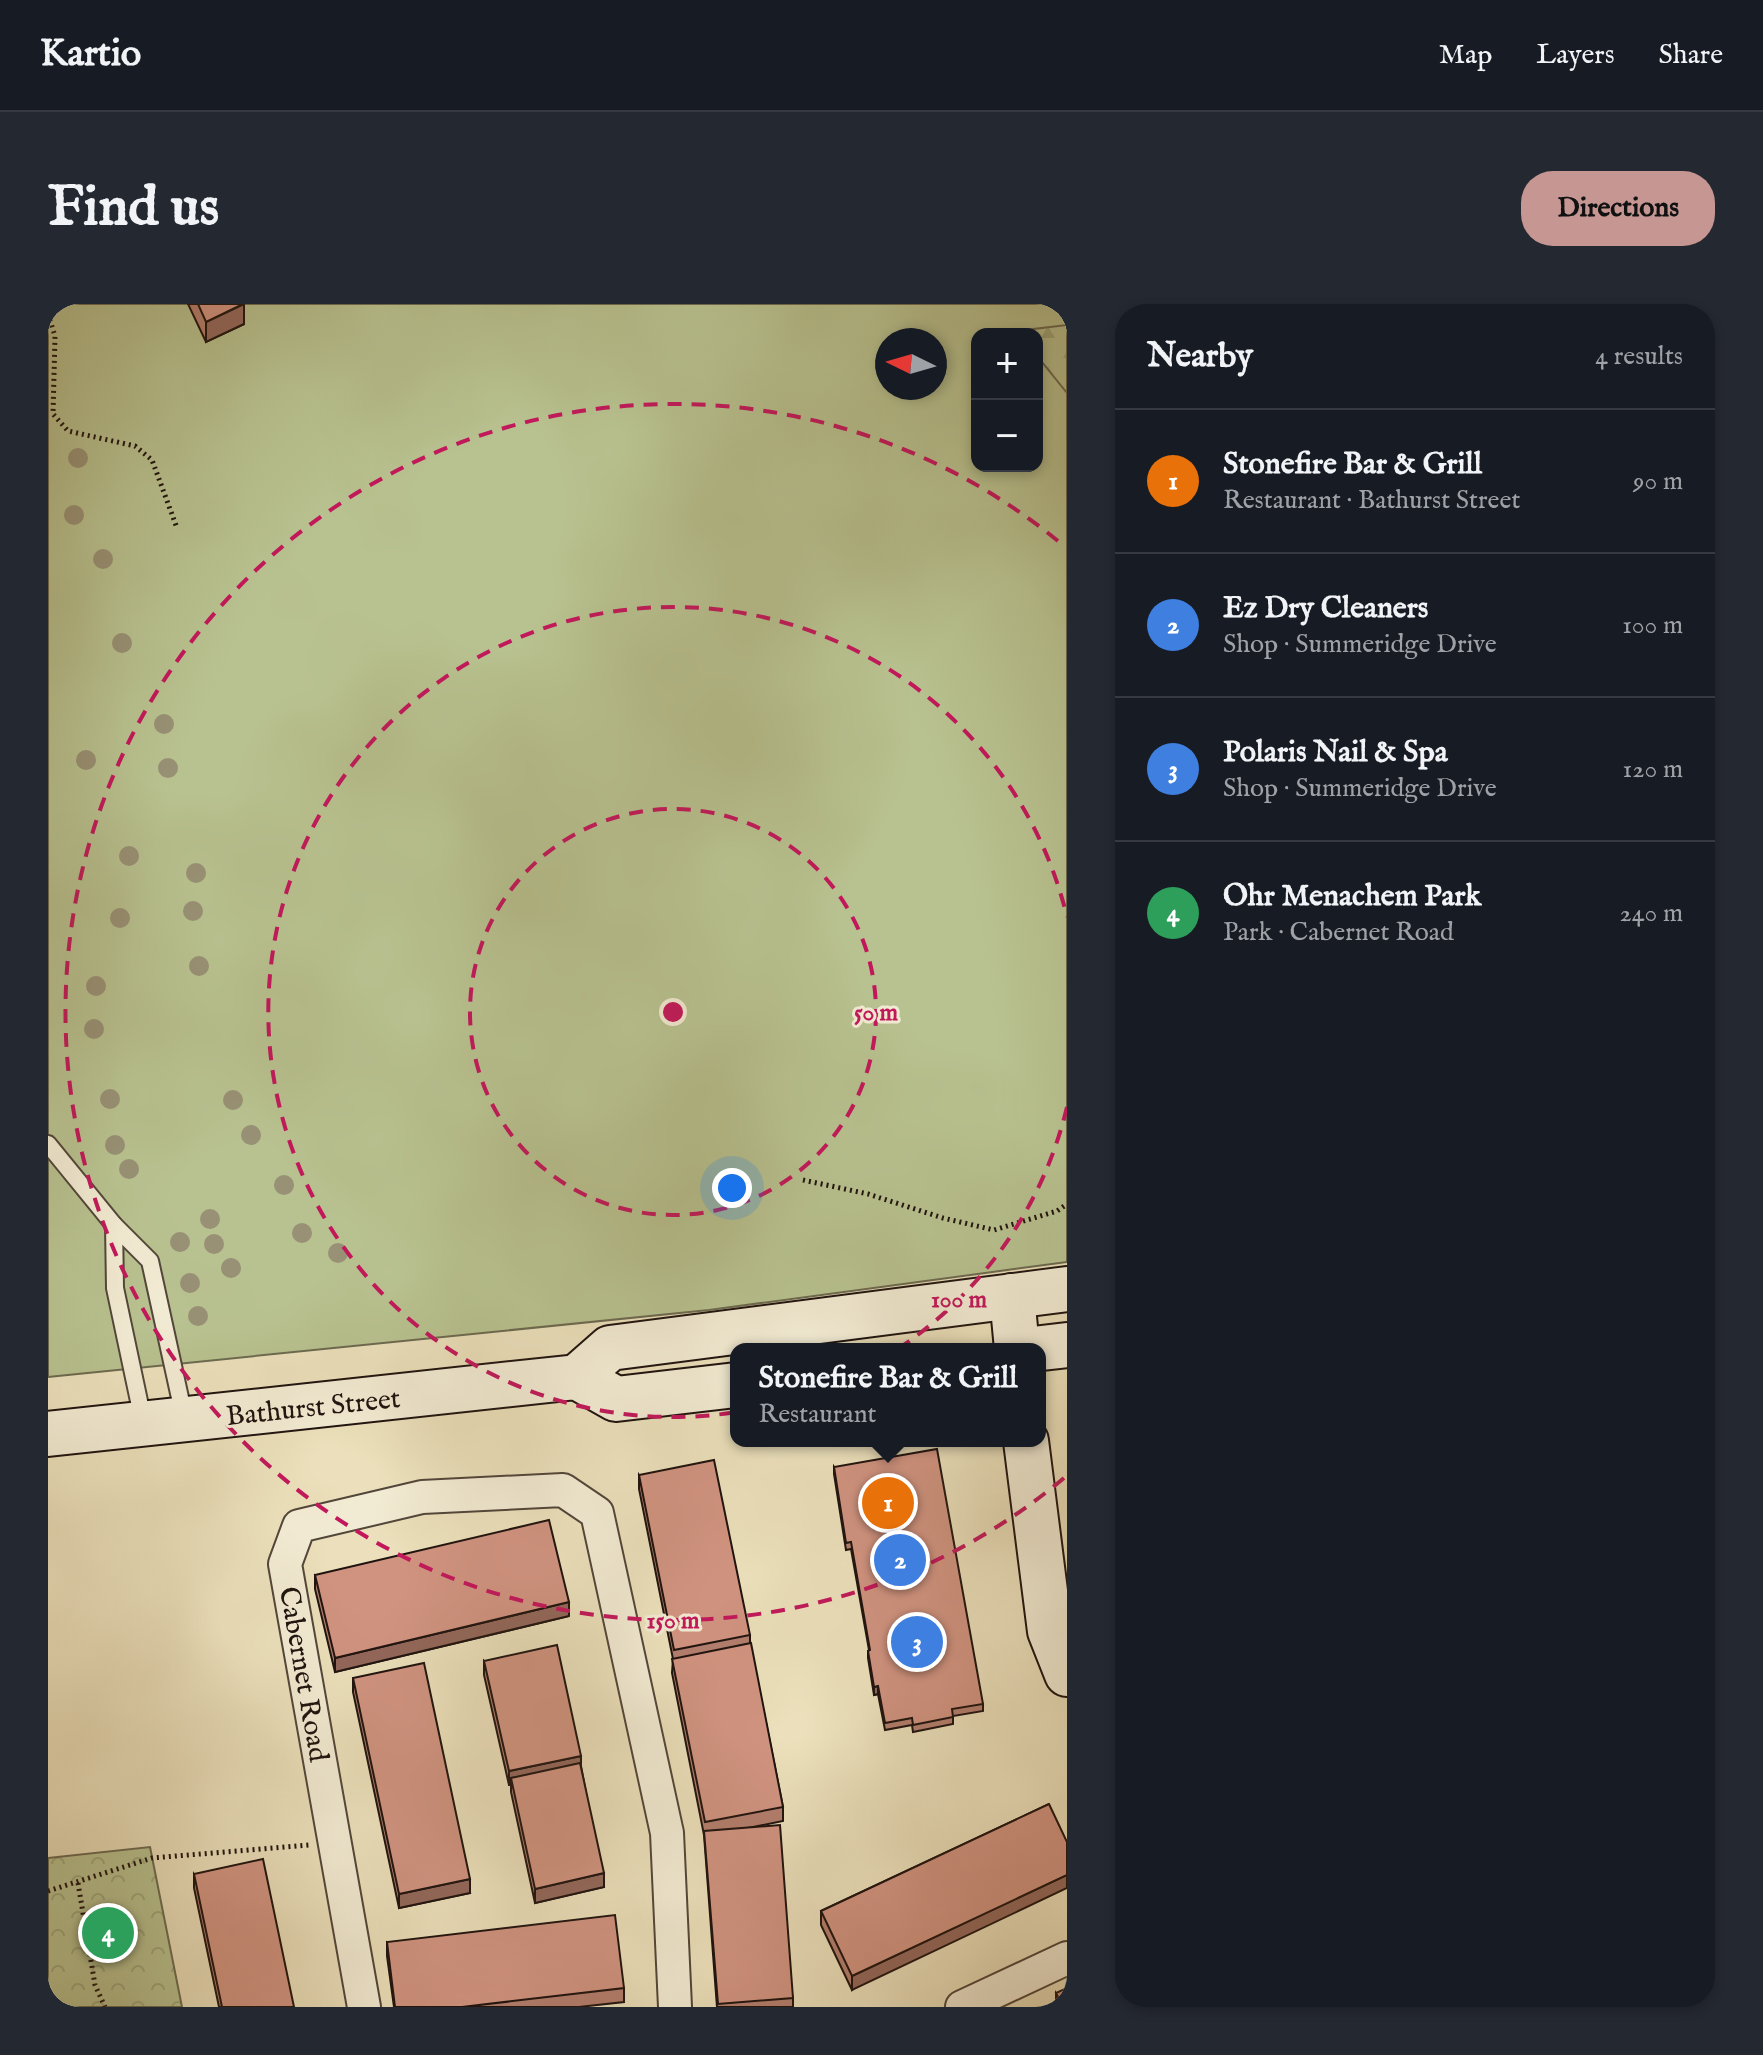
<!DOCTYPE html>
<html lang="en">
<head>
<meta charset="utf-8">
<style>
	body { margin:0; font-family:"IM FELL English",serif; background:#242831; color:#f1f3f6 }
	.controls { position:absolute; right:24px; top:24px; display:grid; overflow:hidden; border-radius:16px; box-shadow:0 4px 12px #0003 }
	.controls button { width:72px; height:72px; display:grid; place-items:center; padding:0; border:0; border-bottom:2px solid #363941; background:#171b24; color:#f1f3f6; font:40px sans-serif }
	.compass { position:absolute; left:827px; top:24px; width:72px; height:72px; border-radius:50%; background:#171b24; box-shadow:0 4px 12px #0003; rotate:275deg }
	.you { position:absolute; left:684px; top:884px; width:28px; height:28px; margin:-20px; border:6px solid #fff; border-radius:50%; background:#1a73e8; box-shadow:0 0 0 12px #1a73e833 }
	.badge { display:grid; place-items:center; width:52px; height:52px; border-radius:50%; background:#c59692; color:#fff; font-size:26px; font-weight:700 }
	.pin { position:absolute; translate:-50% -50%; border:4px solid #fff; box-shadow:0 2px 8px #0006 }
	.popup { position:absolute; left:682px; top:1039px; width:316px; height:104px; box-sizing:border-box; display:grid; place-content:center; border-radius:16px; background:#171b24; filter:drop-shadow(0 2px 6px #0005); font-size:26px; white-space:nowrap; color:#9ea1a6 }
	.popup b { font-size:30px; color:#f1f3f6 }
	.popup::after { content:''; position:absolute; left:50%; top:100%; margin-left:-16px; border:16px solid transparent; border-top-color:#171b24 }
	.list { margin:0; padding:0; list-style:none }
	h2 { display:flex; justify-content:space-between; align-items:center; height:104px; margin:0; padding:0 32px; font-size:34px }
	h2 small { font-size:26px; font-weight:400; color:#9ea1a6 }
	.list li { display:grid; grid-template-columns:52px 1fr auto; gap:24px; align-items:center; box-sizing:border-box; height:144px; padding:0 32px; border-top:2px solid #363941 }
	.list b { display:block; font-size:30px; white-space:nowrap }
	.list p { margin:0; font-size:26px; white-space:nowrap; color:#9ea1a6 }
	.list em { font-size:26px; font-style:normal; color:#9ea1a6 }
	.map { position:relative; flex:none; width:1019px; height:1703px; overflow:hidden; border-radius:32px }
	header { display:flex; align-items:center; gap:48px; box-sizing:border-box; height:112px; padding:0 40px; background:#171b24; border-bottom:2px solid #363941 }
	header strong { font-size:38px }
	nav { display:flex; gap:44px; margin-inline-start:auto; font-size:28px }
	.intro { display:flex; align-items:center; justify-content:space-between; box-sizing:border-box; height:192px; padding:0 48px }
	h1 { margin:0; font-size:56px }
	.button { padding:20px 36px; border-radius:32px; background:#c59692; color:#111; font-size:28px; font-weight:700 }
	main { display:flex; gap:48px; padding:0 48px }
	aside { flex:1; background:#171b24; border-radius:32px; box-shadow:0 4px 12px #0003 }
	.map>svg:first-child { display:block }
	.grass { fill:#b8c290; stroke:#6c6a50; stroke-width:2; fill-rule:evenodd }
	.forest { fill:url(#forest-firs); stroke:#6c6a50; stroke-width:2 }
	.park { fill:url(#park-crowns); stroke:#6c6a50; stroke-width:2 }
	.lines { fill:none; stroke-linecap:round; stroke-linejoin:round }
	.lane-casing { stroke:#52463a; stroke-width:20 }
	.street-casing { stroke:#52463a; stroke-width:36 }
	.secondary-casing { stroke:#1f130f; stroke-width:48 }
	.path { stroke:#1f130f; stroke-width:5; stroke-dasharray:2 4; stroke-linecap:butt }
	.lane { stroke:#f2ebd3; stroke-width:16 }
	.street { stroke:#f2ebd3; stroke-width:32 }
	.secondary { stroke:#f2ebd3; stroke-width:44 }
	.tree { fill:#989175 }
	.wall { fill:#b37e6e; stroke:#1f130f; stroke-width:2 }
	.shaded-wall { fill:#92675a; stroke:#1f130f; stroke-width:2 }
	.building { fill:#d09380; stroke:#1f130f; stroke-width:2 }
	.ring { fill:none; stroke:#c2185b; stroke-width:4; stroke-dasharray:14 10 }
	.labels { text-anchor:middle; stroke-width:6; stroke-linejoin:round; paint-order:stroke }
	.street-label { font-size:28px; fill:#1f130f; stroke:#f2ebd3 }
	.centre { fill:#c2185b; stroke:#f2ebd3; stroke-width:4 }
	.ring-label { font-size:24px; text-anchor:middle; font-weight:bold; fill:#c2185b; stroke:#f2ebd3; stroke-width:6; stroke-linejoin:round; paint-order:stroke }
</style>
</head>
<body>
<header>
<strong>Kartio</strong>
<nav><a>Map</a><a>Layers</a><a>Share</a></nav>
</header>
<div class="intro"><h1>Find us</h1><a class="button">Directions</a></div>
<main>
<div class="map">
<svg width="1019" height="1703" viewBox="0 0 1019 1703">
	<defs>
		<pattern id="forest-firs" width="22" height="20" patternUnits="userSpaceOnUse" patternTransform="scale(2)"><rect width="22" height="20" fill="#b8c290"/><path d="M5 1l3.5 6h-7zM16 11l3.5 6h-7z" fill="#9ea67b"/></pattern>
		<pattern id="park-crowns" width="20" height="18" patternUnits="userSpaceOnUse" patternTransform="scale(2)"><rect width="20" height="18" fill="#b8c290"/><path d="M2 6a3 3 0 1 1 6 0M12 15a3 3 0 1 1 6 0" fill="none" stroke="#9ea67b"/></pattern>
	</defs>
	<rect width="100%" height="100%" fill="#ebe0bb"/>
	<filter id="stains"><feTurbulence type="fractalNoise" baseFrequency=".0025" numOctaves="4"/><feColorMatrix values="0 0 0 0 .2 0 0 0 0 .09 0 0 0 0 .02 0 0 0 .5 -.17"/></filter>
	<radialGradient id="worn" r=".72"><stop offset=".6" stop-color="#630" stop-opacity="0"/><stop offset="1" stop-color="#630" stop-opacity=".3"/></radialGradient>
	<path class="grass" d="M0 0H1019V958L661 1006 0 1073ZM929 30H989V162H929ZM839 36H887V84H839Z"/>
	<polygon class="forest" points="1019,21 1019,89 989,52 989,30 971,30 969,27"/>
	<polygon class="park" points="102,1543 134,1703 0,1703 0,1554"/>
	<g class="lines">
		<g class="lane-casing">
			<g id="lane">
				<polyline points="0,840 66,921 102,957 136,1112"/>
				<polyline points="66,921 67,984 95,1116"/>
			</g>
		</g>
		<g class="street-casing">
			<g id="street">
				<polyline points="316,1703 237,1260 251,1222 374,1193 515,1186 549,1209 619,1529 627,1703"/>
				<polyline points="914,1703 1019,1654"/>
			</g>
		</g>
		<g class="secondary-casing">
			<g id="secondary">
				<polyline points="964,992 969,1045"/>
				<polyline points="985,1045 1019,1041"/>
				<polyline points="529,1073 562,1044 1019,985"/>
				<polyline points="0,1130 529,1073 568,1095 688,1081"/>
				<polyline points="978,1137 1002,1327 1019,1370"/>
			</g>
		</g>
		<g class="path">
			<polyline points="0,10 7,32 5,110 20,127 87,142 104,156 129,224"/>
			<polyline points="755,876 820,890 895,914 946,926 1009,907 1019,900"/>
			<polyline points="30,1579 47,1681 57,1703"/>
			<polyline points="0,1587 104,1554 261,1541"/>
		</g>
		<use href="#lane" class="lane"/>
		<use href="#street" class="street"/>
		<use href="#secondary" class="secondary"/>
	</g>
	<g class="tree">
		<circle cx="30" cy="154" r="10"/>
		<circle cx="26" cy="211" r="10"/>
		<circle cx="55" cy="255" r="10"/>
		<circle cx="74" cy="339" r="10"/>
		<circle cx="116" cy="420" r="10"/>
		<circle cx="38" cy="456" r="10"/>
		<circle cx="120" cy="464" r="10"/>
		<circle cx="81" cy="552" r="10"/>
		<circle cx="148" cy="569" r="10"/>
		<circle cx="145" cy="607" r="10"/>
		<circle cx="72" cy="614" r="10"/>
		<circle cx="151" cy="662" r="10"/>
		<circle cx="48" cy="682" r="10"/>
		<circle cx="46" cy="725" r="10"/>
		<circle cx="62" cy="795" r="10"/>
		<circle cx="185" cy="796" r="10"/>
		<circle cx="203" cy="831" r="10"/>
		<circle cx="67" cy="841" r="10"/>
		<circle cx="81" cy="865" r="10"/>
		<circle cx="236" cy="881" r="10"/>
		<circle cx="162" cy="915" r="10"/>
		<circle cx="254" cy="929" r="10"/>
		<circle cx="132" cy="938" r="10"/>
		<circle cx="166" cy="940" r="10"/>
		<circle cx="290" cy="949" r="10"/>
		<circle cx="183" cy="964" r="10"/>
		<circle cx="142" cy="979" r="10"/>
		<circle cx="150" cy="1012" r="10"/>
	</g>
	<g class="wall">
		<polygon points="140,0 196,0 196,20 158,38"/>
		<polygon points="786,1163 935,1400 935,1407 905,1412 905,1420 865,1428 864,1421 837,1426 830,1390 826,1391 820,1354 820,1347 821,1346 803,1245 798,1246 786,1170"/>
		<polygon points="591,1171 702,1331 702,1339 735,1503 735,1517 700,1524 745,1694 745,1703 669,1703 656,1531 624,1369 625,1355 591,1185"/>
		<polygon points="267,1271 521,1312 287,1368 267,1285"/>
		<polygon points="436,1357 533,1462 556,1583 487,1599 463,1488 463,1481 461,1481 436,1371"/>
		<polygon points="305,1374 422,1589 351,1604 305,1388"/>
		<polygon points="1001,1500 804,1686 773,1621 773,1607"/>
		<polygon points="146,1570 246,1703 171,1703 146,1584"/>
		<polygon points="339,1638 576,1684 576,1698 531,1703 346,1703 339,1652"/>
		<polygon points="1008,1689 1019,1703 1008,1703"/>
	</g>
	<g class="shaded-wall">
		<polygon points="196,0 196,20 158,38 158,18"/>
		<polygon points="521,1298 521,1312 287,1368 287,1354"/>
		<polygon points="830,1382 830,1390 826,1391 826,1383"/>
		<polygon points="533,1452 533,1466 463,1474 463,1481 461,1481 461,1467"/>
		<polygon points="556,1569 556,1583 487,1599 487,1585"/>
		<polygon points="1019,1571 1019,1584 804,1686 804,1672"/>
		<polygon points="422,1575 422,1589 351,1604 351,1590"/>
	</g>
	<g class="building">
		<polygon points="150,0 195,0 158,18"/>
		<polygon points="889,1145 935,1400 904,1405 905,1413 865,1421 864,1414 837,1419 830,1382 826,1383 820,1347 822,1346 803,1238 798,1239 786,1163"/>
		<polygon points="666,1156 702,1331 626,1346 591,1171"/>
		<polygon points="501,1216 521,1298 287,1354 267,1271"/>
		<polygon points="703,1339 735,1503 657,1518 624,1355"/>
		<polygon points="509,1341 533,1452 461,1467 436,1357"/>
		<polygon points="376,1359 422,1575 351,1590 305,1374"/>
		<polygon points="532,1459 556,1569 487,1585 463,1474"/>
		<polygon points="1001,1500 1019,1538 1019,1571 804,1672 773,1607"/>
		<polygon points="732,1521 745,1694 670,1700 656,1527"/>
		<polygon points="215,1555 246,1703 174,1703 146,1570"/>
		<polygon points="567,1611 576,1684 414,1703 347,1703 339,1638"/>
		<polygon points="1019,1684 1019,1703 1015,1703 1008,1689"/>
	</g>
	<g class="ring">
		<circle cx="625" cy="708" r="203"/>
		<path d="M1019 803A405 405 0 1 1 1019 613"/>
		<path d="M1016 1174A608 608 0 1 1 1016 242"/>
	</g>
	<g class="labels">
		<g class="street-label">
			<text transform="translate(265 1102) rotate(-6)" y="10">Bathurst Street</text>
			<text transform="translate(257 1370) rotate(80)" y="10">Cabernet Road</text>
		</g>
	</g>
	<circle cx="625" cy="708" r="12" class="centre"/>
	<g class="ring-label">
		<text x="828" y="716">50 m</text>
		<text x="911" y="1003">100 m</text>
		<text x="625" y="1324">150 m</text>
	</g>
	<rect width="100%" height="100%" filter="url(#stains)"/>
	<rect width="100%" height="100%" fill="url(#worn)"/>
</svg>
<div class="controls">
<button>+</button>
<button>−</button>
</div>
<svg class="compass" viewBox="-18 -18 36 36"><path d="M0-13l5 13h-10z" fill="#e53935"/><path d="M0 13l5-13h-10z" fill="#9ea1a6"/></svg>
<div class="you"></div>
<div class="pin badge" style="left:840px;top:1199px;background:#e8710a">1</div>
<div class="popup"><b>Stonefire Bar &amp; Grill</b>Restaurant</div>
<div class="pin badge" style="left:852px;top:1256px;background:#3f7fe0">2</div>
<div class="pin badge" style="left:869px;top:1338px;background:#3f7fe0">3</div>
<div class="pin badge" style="left:60px;top:1629px;background:#2e9e5b">4</div>
</div>
<aside>
<h2>Nearby<small>4 results</small></h2>
<ul class="list">
<li><span class="badge" style="background:#e8710a">1</span><div><b>Stonefire Bar &amp; Grill</b><p>Restaurant · Bathurst Street</p></div><em>90 m</em></li>
<li><span class="badge" style="background:#3f7fe0">2</span><div><b>Ez Dry Cleaners</b><p>Shop · Summeridge Drive</p></div><em>100 m</em></li>
<li><span class="badge" style="background:#3f7fe0">3</span><div><b>Polaris Nail &amp; Spa</b><p>Shop · Summeridge Drive</p></div><em>120 m</em></li>
<li><span class="badge" style="background:#2e9e5b">4</span><div><b>Ohr Menachem Park</b><p>Park · Cabernet Road</p></div><em>240 m</em></li>
</ul>
</aside>
</main>
</body>
</html>
